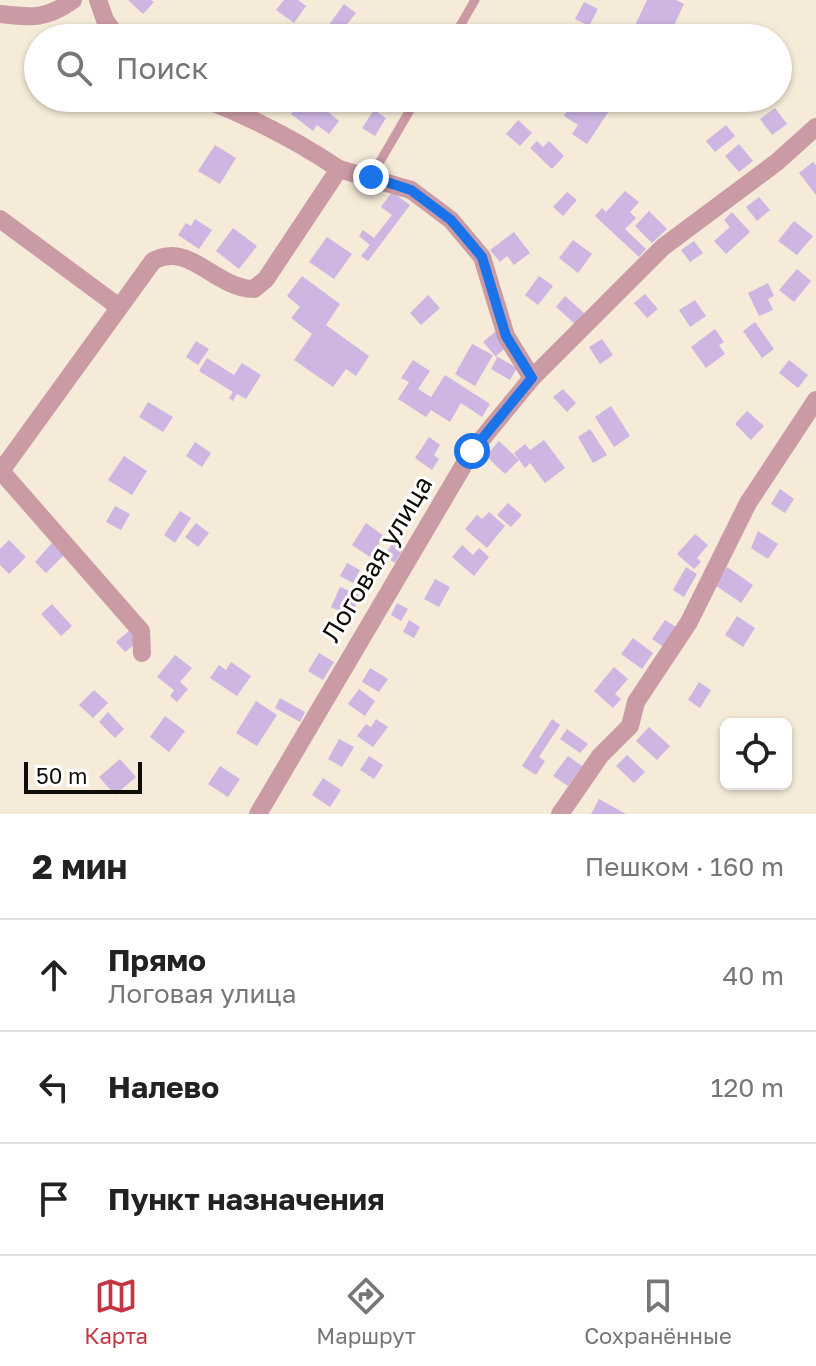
<!DOCTYPE html>
<html lang="ru">
<head>
<meta charset="utf-8">
<style>
	body { margin:0; font-family:"Golos Text",sans-serif; background:#f2f2f2; color:#222 }
	.controls { position:absolute; right:24px; bottom:24px; display:grid; overflow:hidden; border-radius:12px; box-shadow:0 2px 6px #0004 }
	.controls button { width:72px; height:72px; display:grid; place-items:center; padding:0; border:0; border-bottom:2px solid #e0e0e0; background:#fff; color:#222; font:40px sans-serif }
	.scale { position:absolute; left:24px; bottom:20px; width:118px; box-sizing:border-box; padding-left:8px; border:4px solid #100d07; border-top:0; font-size:22px; line-height:28px; white-space:nowrap; color:#100d07; -webkit-text-stroke:6px #fff; paint-order:stroke }
	.stop { position:absolute; width:24px; height:24px; margin:-18px; border:6px solid #1a73e8; border-radius:50%; background:#fff }
	.stop.end { background:#1a73e8; border-color:#fff; box-shadow:0 2px 8px #0008 }
	.list { margin:0; padding:0; list-style:none }
	h2 { display:flex; justify-content:space-between; align-items:center; height:104px; margin:0; padding:0 32px; font-size:34px }
	h2 small { font-size:26px; font-weight:400; color:#767676 }
	.list li { display:grid; grid-template-columns:52px 1fr auto; gap:24px; align-items:center; box-sizing:border-box; height:112px; padding:0 32px; border-top:2px solid #e0e0e0 }
	.list b { display:block; font-size:30px; white-space:nowrap }
	.list p { margin:0; font-size:26px; white-space:nowrap; color:#767676 }
	.list em { font-size:26px; font-style:normal; color:#767676 }
	.icon { flex:none; width:44px; height:44px; fill:none; stroke:currentColor; stroke-width:2; stroke-linecap:round; stroke-linejoin:round }
	.map { position:relative; flex:none; width:816px; height:814px; overflow:hidden }
	.search { position:absolute; background:#fff; box-shadow:0 2px 6px #0004; left:24px; right:24px; top:24px; height:88px; display:flex; align-items:center; gap:20px; box-sizing:border-box; padding:0 28px; border-radius:44px; color:#767676; font-size:30px }
	.sheet { height:440px; background:#fff }
	nav { display:flex; justify-content:space-around; align-items:center; box-sizing:border-box; height:112px; border-top:2px solid #e0e0e0; background:#fff; font-size:22px; color:#767676 }
	nav a { display:grid; justify-items:center; gap:4px }
	nav .on { color:#c43441 }
	.map>svg:first-child { display:block }
	.building { fill:#cdb6e2 }
	.lines { fill:none; stroke-linecap:round; stroke-linejoin:round }
	.lane { stroke:#ca9ba5; stroke-width:9 }
	.street { stroke:#ca9ba5; stroke-width:18 }
	.route { stroke:#1a73e8; stroke-width:10 }
	.labels { text-anchor:middle; stroke-width:6; stroke-linejoin:round; paint-order:stroke }
	.street-label { font-size:26px; fill:#100d07; stroke:#fff }
</style>
</head>
<body>
<div class="map">
<svg width="816" height="814" viewBox="0 0 816 814">
	<rect width="100%" height="100%" fill="#f5ebd8"/>
	<g class="building">
		<polygon points="128,0 151,0 154,2 143,14"/>
		<polygon points="284,0 298,0 306,6 294,23 276,10"/>
		<polygon points="647,0 676,0 684,4 668,38 629,38"/>
		<polygon points="584,2 598,9 589,26 575,19"/>
		<polygon points="344,4 356,13 336,38 325,30"/>
		<polygon points="303,98 339,98 328,112 339,121 329,134 317,125 313,131 291,114"/>
		<polygon points="595,98 617,99 587,144 572,134 578,125 564,116 573,102 586,111"/>
		<polygon points="775,108 787,124 772,135 760,119"/>
		<polygon points="374,110 386,118 375,136 362,128"/>
		<polygon points="518,120 532,133 520,146 506,134"/>
		<polygon points="726,125 735,136 715,152 706,141"/>
		<polygon points="537,141 543,147 549,141 564,156 552,169 530,148"/>
		<polygon points="739,144 753,161 739,172 725,156"/>
		<polygon points="215,145 236,158 220,184 198,171"/>
		<polygon points="813,162 816,165 816,195 799,173"/>
		<polygon points="625,191 639,202 630,212 636,218 625,229 646,249 639,257 595,216 602,208 606,212"/>
		<polygon points="392,192 410,205 368,261 361,256 370,245 359,236 363,230 374,238 392,215 381,207"/>
		<polygon points="567,192 577,200 563,216 553,207"/>
		<polygon points="759,197 770,210 757,221 746,207"/>
		<polygon points="649,211 667,229 652,243 635,226"/>
		<polygon points="732,212 750,232 726,254 714,241 730,227 724,220"/>
		<polygon points="195,219 212,230 199,249 178,235 186,223 191,226"/>
		<polygon points="794,221 813,236 797,255 778,241"/>
		<polygon points="233,228 257,246 239,269 216,251"/>
		<polygon points="514,232 530,253 514,265 507,256 500,262 490,250"/>
		<polygon points="327,237 352,254 334,279 309,262"/>
		<polygon points="573,240 592,254 578,273 559,258"/>
		<polygon points="694,241 703,253 690,262 681,250"/>
		<polygon points="797,269 811,281 794,302 779,290"/>
		<polygon points="302,276 340,304 326,325 369,356 356,376 346,369 333,387 294,360 312,334 291,318 300,307 287,296"/>
		<polygon points="539,276 553,286 538,305 525,295"/>
		<polygon points="768,283 774,296 768,299 773,310 759,316 748,293"/>
		<polygon points="645,294 658,309 647,318 634,303"/>
		<polygon points="428,295 440,308 421,325 410,313"/>
		<polygon points="565,296 584,313 575,324 556,307"/>
		<polygon points="695,300 706,316 690,327 679,310"/>
		<polygon points="755,322 774,349 762,358 743,331"/>
		<polygon points="715,329 724,342 719,345 725,354 706,368 691,347"/>
		<polygon points="497,330 509,345 496,356 517,368 510,380 491,369 497,358 483,342"/>
		<polygon points="602,339 613,355 600,364 589,347"/>
		<polygon points="196,341 209,349 198,365 186,357"/>
		<polygon points="472,344 493,355 475,386 455,374"/>
		<polygon points="207,358 234,375 242,363 261,375 246,399 237,394 233,401 229,398 233,392 199,371"/>
		<polygon points="413,360 430,371 418,389 431,397 445,375 490,404 482,417 461,403 450,422 431,410 426,417 398,399 409,382 401,378"/>
		<polygon points="789,360 808,375 798,388 779,373"/>
		<polygon points="563,389 576,403 567,412 553,397"/>
		<polygon points="148,402 173,417 163,432 139,417"/>
		<polygon points="611,406 630,436 614,447 595,417"/>
		<polygon points="747,411 764,426 751,440 735,424"/>
		<polygon points="590,429 607,455 593,463 578,437"/>
		<polygon points="429,437 440,445 434,455 439,459 432,470 415,458"/>
		<polygon points="544,440 565,468 545,483 530,463 525,468 514,453 525,444 530,450"/>
		<polygon points="499,441 519,460 505,474 486,456"/>
		<polygon points="195,442 211,453 202,467 186,456"/>
		<polygon points="124,456 147,471 132,495 108,480"/>
		<polygon points="780,489 794,499 785,513 771,504"/>
		<polygon points="508,503 522,515 511,527 497,515"/>
		<polygon points="115,506 130,514 121,530 106,522"/>
		<polygon points="180,511 191,518 175,543 164,535"/>
		<polygon points="489,512 505,526 487,548 465,529 477,515 482,519"/>
		<polygon points="196,523 209,533 198,547 185,537"/>
		<polygon points="366,523 384,536 370,557 352,545"/>
		<polygon points="758,531 778,544 768,559 751,548"/>
		<polygon points="695,534 708,545 697,558 701,562 694,569 677,554"/>
		<polygon points="9,540 26,557 9,574 0,565 0,549"/>
		<polygon points="394,541 404,548 395,563 384,556"/>
		<polygon points="52,543 64,555 46,573 35,562"/>
		<polygon points="462,545 473,555 479,548 489,557 474,576 452,557"/>
		<polygon points="347,563 360,570 353,583 340,576"/>
		<polygon points="686,567 697,574 684,597 673,590"/>
		<polygon points="727,567 753,585 741,603 715,585"/>
		<polygon points="435,579 450,587 439,607 424,599"/>
		<polygon points="340,587 360,595 351,616 331,607"/>
		<polygon points="397,603 408,609 401,621 391,615"/>
		<polygon points="52,604 72,626 61,636 41,614"/>
		<polygon points="737,616 755,628 743,647 725,635"/>
		<polygon points="409,620 420,627 414,638 403,632"/>
		<polygon points="665,620 679,629 665,648 652,639"/>
		<polygon points="130,630 139,641 125,652 116,642"/>
		<polygon points="633,638 653,653 642,669 621,654"/>
		<polygon points="319,653 334,662 323,680 308,671"/>
		<polygon points="175,655 192,668 180,682 188,689 177,702 170,696 174,690 157,677"/>
		<polygon points="231,662 251,676 237,696 210,678 219,665 226,670"/>
		<polygon points="614,667 628,679 615,694 621,699 613,708 594,691"/>
		<polygon points="370,668 388,679 379,692 362,682"/>
		<polygon points="699,682 711,690 700,708 688,700"/>
		<polygon points="359,689 375,701 365,716 348,704"/>
		<polygon points="94,690 108,703 93,718 79,705"/>
		<polygon points="280,698 305,712 300,722 275,708"/>
		<polygon points="256,701 277,715 257,746 236,733"/>
		<polygon points="108,712 124,729 115,738 99,722"/>
		<polygon points="165,716 185,731 169,752 150,737"/>
		<polygon points="376,719 388,727 373,747 357,736 366,724 371,727"/>
		<polygon points="552,719 560,725 539,757 545,761 536,775 522,766"/>
		<polygon points="649,727 670,746 657,760 636,741"/>
		<polygon points="567,729 588,744 580,753 560,739"/>
		<polygon points="339,739 354,747 342,767 328,759"/>
		<polygon points="627,755 645,772 634,783 616,766"/>
		<polygon points="369,756 383,765 374,779 360,770"/>
		<polygon points="568,756 582,766 568,786 553,776"/>
		<polygon points="120,759 136,777 115,795 99,777"/>
		<polygon points="220,766 240,779 228,797 208,784"/>
		<polygon points="323,778 341,790 330,807 312,795"/>
		<polygon points="599,799 626,814 591,814"/>
	</g>
	<g class="lines">
		<g class="lane">
			<polyline points="453,38 475,0"/>
			<polyline points="371,177 417,98"/>
		</g>
		<g class="street">
			<polyline points="98,0 105,20 118,38"/>
			<path d="M1 14C32 18 47 19 73 0"/>
			<path d="M202 98C251 117 296 140 339 169"/>
			<polyline points="0,219 119,307"/>
			<polyline points="0,470 141,631 142,653"/>
			<path d="M1 471 153 261C190 241 214 288 254 289L266 279 339 169 411 190 451 220 482 257 506 336 532 378"/>
			<polyline points="258,814 472,451 532,378 663,247 777,162 816,127"/>
			<polyline points="560,814 600,756 630,726 636,702 689,622 748,503 816,400"/>
		</g>
	</g>
	<g class="lines">
		<polyline class="route" points="371,177 411,190 451,220 482,257 506,336 532,378 472,451"/>
	</g>
	<g class="labels">
		<g class="street-label">
			<text transform="translate(377 559) rotate(-59)" y="9">Логовая улица</text>
		</g>
	</g>
</svg>
<div class="controls">
<button><svg class="icon" aria-label="locate" viewBox="0 0 24 24"><circle cx="12" cy="12" r="6"/><path d="M12 2v4M12 18v4M2 12h4M18 12h4"/></svg></button>
</div>
<div class="scale">50 m</div>
<div class="stop" style="left:472px;top:451px"></div>
<div class="stop end" style="left:371px;top:177px"></div>
<div class="search"><svg class="icon" aria-label="search" viewBox="0 0 24 24"><circle cx="10" cy="10" r="6"/><path d="M15 15l6 6"/></svg>Поиск</div>
</div>
<section class="sheet">
<h2>2 мин<small>Пешком · 160 m</small></h2>
<ul class="list">
<li><svg class="icon" aria-label="ahead" viewBox="0 0 24 24"><path d="M12 20V5M6 11l6-6 6 6"/></svg><div><b>Прямо</b><p>Логовая улица</p></div><em>40 m</em></li>
<li><svg class="icon" aria-label="left" viewBox="0 0 24 24"><path d="M17 20v-9H6M10 6l-5 5 5 5"/></svg><div><b>Налево</b></div><em>120 m</em></li>
<li><svg class="icon" aria-label="arrive" viewBox="0 0 24 24"><path d="M6 21V4h12l-3 4 3 4H6"/></svg><div><b>Пункт назначения</b></div></li>
</ul>
</section>
<nav>
<a class="on"><svg class="icon" aria-label="map" viewBox="0 0 24 24"><path d="M3 6l6-2 6 2 6-2v14l-6 2-6-2-6 2zM9 4v14M15 6v14"/></svg>Карта</a>
<a><svg class="icon" aria-label="directions" viewBox="0 0 24 24"><path d="M12 3l9 9-9 9-9-9zM9 14v-3h6M13 9l2 2-2 2"/></svg>Маршрут</a>
<a><svg class="icon" aria-label="saved" viewBox="0 0 24 24"><path d="M7 4h10v16l-5-4-5 4z"/></svg>Сохранённые</a>
</nav>
</body>
</html>
